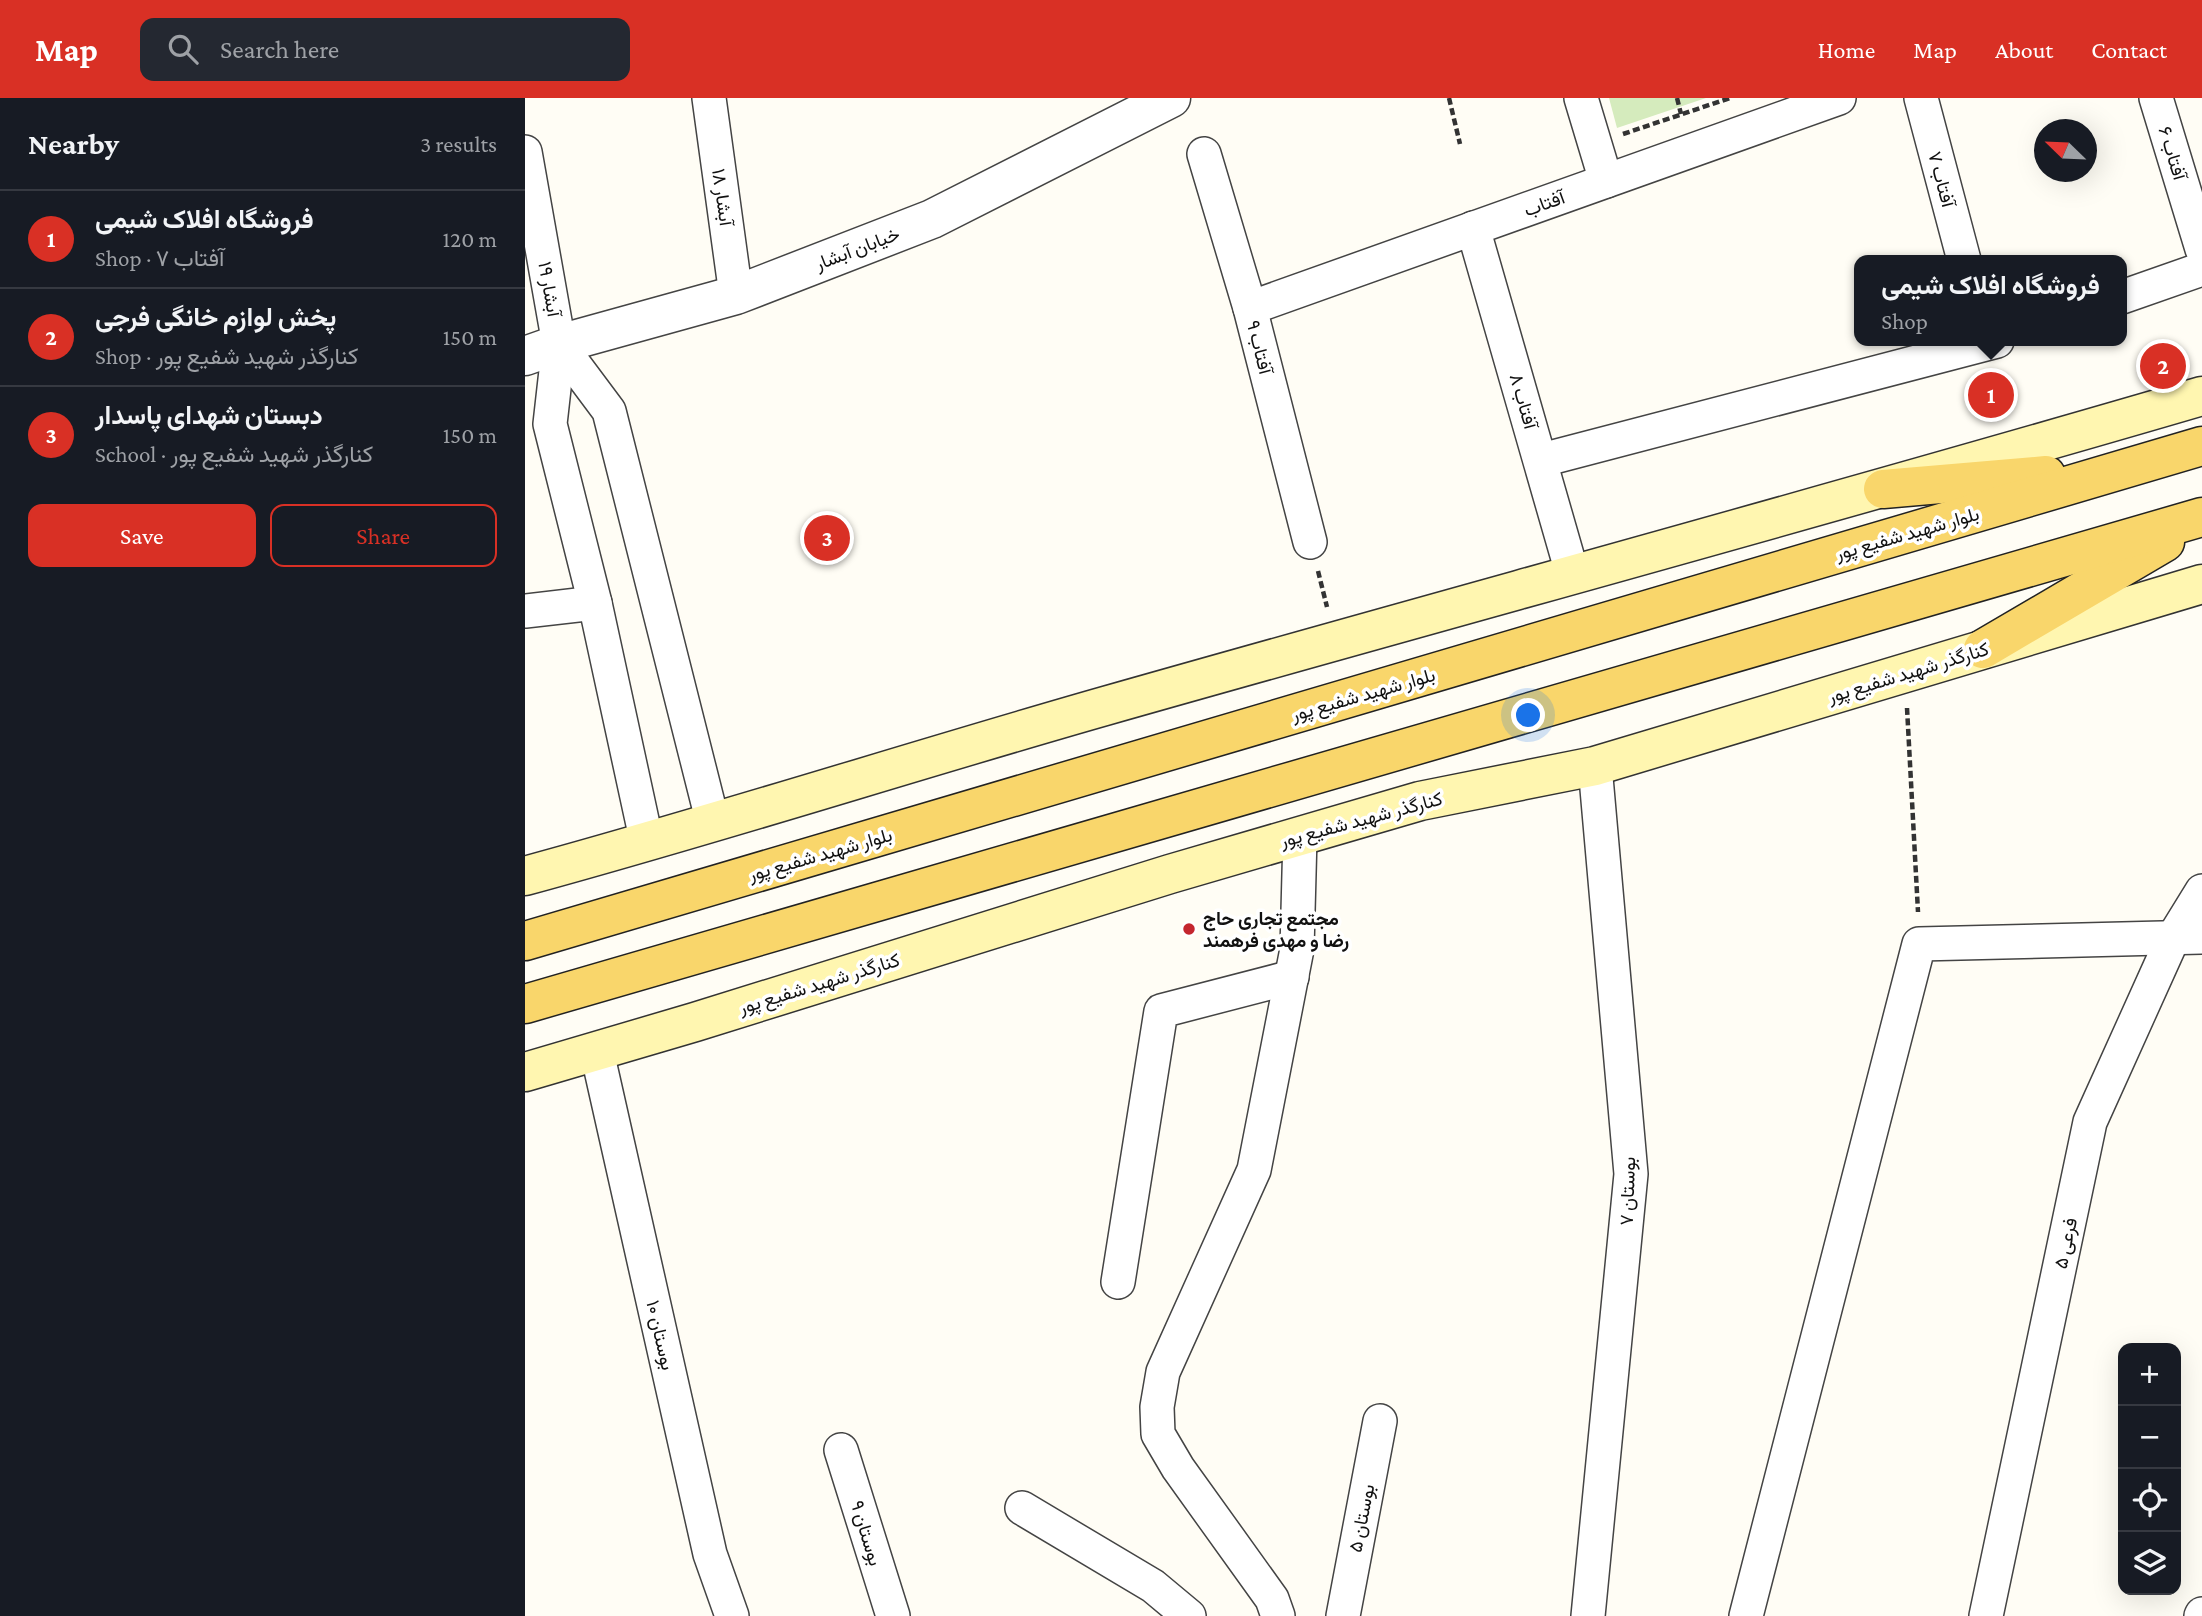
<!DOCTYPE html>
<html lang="en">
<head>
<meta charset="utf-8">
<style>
	body { margin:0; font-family:"Crimson Pro",Vazirmatn,serif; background:#242831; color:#f1f3f6 }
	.controls { position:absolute; right:21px; bottom:21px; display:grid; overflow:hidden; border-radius:14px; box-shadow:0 7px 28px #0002 }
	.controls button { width:63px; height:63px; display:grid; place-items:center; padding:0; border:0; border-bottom:2px solid #363941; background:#171b24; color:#f1f3f6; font:35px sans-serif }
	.compass { position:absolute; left:1509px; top:21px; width:63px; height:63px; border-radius:50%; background:#171b24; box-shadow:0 7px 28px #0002; rotate:293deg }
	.you { position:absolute; left:1004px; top:618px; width:24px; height:24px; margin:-18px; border:5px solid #fff; border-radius:50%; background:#1a73e8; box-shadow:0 0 0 10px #1a73e833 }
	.badge { display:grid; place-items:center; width:46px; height:46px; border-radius:50%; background:#d93025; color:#fff; font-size:23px; font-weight:700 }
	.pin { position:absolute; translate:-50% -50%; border:4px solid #fff; box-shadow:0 2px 7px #0006 }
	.popup { position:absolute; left:1329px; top:157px; width:273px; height:91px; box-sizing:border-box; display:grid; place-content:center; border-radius:14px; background:#171b24; filter:drop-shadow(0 2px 5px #0005); font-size:23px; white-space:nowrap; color:#9ea1a6 }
	.popup b { font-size:26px; color:#f1f3f6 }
	.popup::after { content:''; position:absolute; left:50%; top:100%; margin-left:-14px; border:14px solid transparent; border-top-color:#171b24 }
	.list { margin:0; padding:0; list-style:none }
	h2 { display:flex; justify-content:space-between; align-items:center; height:91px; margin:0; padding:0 28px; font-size:30px }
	h2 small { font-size:23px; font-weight:400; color:#9ea1a6 }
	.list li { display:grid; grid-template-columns:46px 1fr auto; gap:21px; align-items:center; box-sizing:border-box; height:98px; padding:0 28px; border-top:2px solid #363941 }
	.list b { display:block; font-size:26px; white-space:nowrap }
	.list p { margin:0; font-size:23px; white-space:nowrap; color:#9ea1a6 }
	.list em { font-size:23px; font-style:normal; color:#9ea1a6 }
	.actions { display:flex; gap:14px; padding:21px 28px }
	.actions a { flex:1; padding:16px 0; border:2px solid #d93025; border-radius:14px; text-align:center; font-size:24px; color:#d93025 }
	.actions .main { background:#d93025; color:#fff }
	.icon { flex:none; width:38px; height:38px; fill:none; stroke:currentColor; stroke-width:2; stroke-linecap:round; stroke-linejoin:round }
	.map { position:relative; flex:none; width:1677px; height:1518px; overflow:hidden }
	header { display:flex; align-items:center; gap:42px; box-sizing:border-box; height:98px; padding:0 35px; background:#d93025; color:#fff }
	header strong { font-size:33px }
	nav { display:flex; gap:38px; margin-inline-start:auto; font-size:24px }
	.search { width:490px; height:63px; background:#242831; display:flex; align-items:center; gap:18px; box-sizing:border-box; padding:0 24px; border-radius:14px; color:#9ea1a6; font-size:26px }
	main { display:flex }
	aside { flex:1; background:#171b24 }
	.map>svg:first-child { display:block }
	.green { fill:#d5ebbd }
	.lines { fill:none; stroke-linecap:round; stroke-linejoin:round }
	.minor-casing { stroke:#444; stroke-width:36 }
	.tertiary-casing { stroke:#444; stroke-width:41 }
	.secondary-casing { stroke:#333; stroke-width:41 }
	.primary-casing { stroke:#222; stroke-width:41 }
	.path { stroke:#333; stroke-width:4.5; stroke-dasharray:7 3.5; stroke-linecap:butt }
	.minor { stroke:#fff; stroke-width:33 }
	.tertiary { stroke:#fff; stroke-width:38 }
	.secondary { stroke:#fff6b0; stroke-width:38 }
	.primary { stroke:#f9d66b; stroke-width:38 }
	.poi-dot { fill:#c4262e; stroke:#fff; stroke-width:2.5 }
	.labels { text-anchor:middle; stroke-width:7; stroke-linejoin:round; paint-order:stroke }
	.street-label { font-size:19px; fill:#111; stroke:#fff }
	.poi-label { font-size:19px; font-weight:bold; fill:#111; stroke:#fff; text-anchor:start }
</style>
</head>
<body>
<header>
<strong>Map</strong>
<div class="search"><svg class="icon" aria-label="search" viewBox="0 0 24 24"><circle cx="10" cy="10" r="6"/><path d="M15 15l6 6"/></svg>Search here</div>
<nav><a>Home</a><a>Map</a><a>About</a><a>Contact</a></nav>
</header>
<main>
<aside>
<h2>Nearby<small>3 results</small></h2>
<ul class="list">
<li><span class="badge">1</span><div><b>فروشگاه افلاک شیمی</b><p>Shop · آفتاب ۷</p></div><em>120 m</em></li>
<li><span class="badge">2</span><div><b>پخش لوازم خانگی فرجی</b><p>Shop · کنارگذر شهید شفیع پور</p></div><em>150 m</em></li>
<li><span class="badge">3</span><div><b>دبستان شهدای پاسدار</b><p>School · کنارگذر شهید شفیع پور</p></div><em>150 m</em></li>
</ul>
<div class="actions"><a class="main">Save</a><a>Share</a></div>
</aside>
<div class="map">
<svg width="1677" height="1518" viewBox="0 0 1677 1518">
	<rect width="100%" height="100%" fill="#fffdf5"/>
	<polygon class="green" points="1084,0 1181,0 1092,30"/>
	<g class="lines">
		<g class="minor-casing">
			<g id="minor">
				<polyline points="184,0 211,197"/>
				<polyline points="1056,0 1081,83"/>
				<polyline points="1396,0 1439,162"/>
				<polyline points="1631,0 1677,151"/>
				<polyline points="0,54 34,246 25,326 70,505 122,745"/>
				<polyline points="679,56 725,210 785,444"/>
				<polyline points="948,130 1048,478"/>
				<polyline points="1597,199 1677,171"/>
				<polyline points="725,210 1314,0"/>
				<polyline points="34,246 84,313 188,725"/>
				<polyline points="1017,362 1472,243"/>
				<polyline points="0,513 70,505"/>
				<polyline points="72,954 185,1456 207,1518"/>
				<polyline points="593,1184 636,913 767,879"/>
				<polyline points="316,1352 368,1518"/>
				<polyline points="497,1410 628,1488 664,1518"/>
				<polyline points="753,1518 747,1501 653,1370 633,1336 632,1309 638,1274 729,1072 772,851 775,738"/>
				<polyline points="818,1518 855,1323"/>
				<polyline points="1063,1518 1106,1076 1070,668"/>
				<polyline points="1221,1518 1394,846 1677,839"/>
				<polyline points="1461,1518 1565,1024 1648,840 1677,793"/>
				<polyline points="1676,1518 1677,1516"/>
			</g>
		</g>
		<g class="tertiary-casing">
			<polyline id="tertiary" points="0,258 34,246 211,197 407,121 646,0"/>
		</g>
		<g class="secondary-casing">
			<g id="secondary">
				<path d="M0 778C195 725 387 663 580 608 946 504 1312 405 1677 298"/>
				<polyline points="0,974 170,924 645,776 895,703 1070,668 1677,486"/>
			</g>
		</g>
		<g class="primary-casing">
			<g id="primary">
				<polyline points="1358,391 1521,377"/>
				<polyline points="1458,551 1640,444"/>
				<polyline points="0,843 1677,348"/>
				<polyline points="0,906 1677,419"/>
			</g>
		</g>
		<g class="path">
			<polyline points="924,0 935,46"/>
			<polyline points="1152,0 1156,16"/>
			<polyline points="1098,36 1205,0"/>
			<polyline points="793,473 802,509"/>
			<polyline points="1382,610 1393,814"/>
		</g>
		<use href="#minor" class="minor"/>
		<use href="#tertiary" class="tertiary"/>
		<use href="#secondary" class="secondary"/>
		<use href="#primary" class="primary"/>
	</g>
	<circle class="poi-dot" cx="664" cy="831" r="7"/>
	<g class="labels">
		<g class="street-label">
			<text transform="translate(1648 55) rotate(73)" y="7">آفتاب ۶</text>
			<text transform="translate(1417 81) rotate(75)" y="7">آفتاب ۷</text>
			<text transform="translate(198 99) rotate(82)" y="7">آبشار ۱۸</text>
			<text transform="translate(1019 105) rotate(-20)" y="7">آفتاب</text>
			<text transform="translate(332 150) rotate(-21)" y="7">خیابان آبشار</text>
			<text transform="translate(25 191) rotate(80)" y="7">آبشار ۱۹</text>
			<text transform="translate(735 249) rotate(76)" y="7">آفتاب ۹</text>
			<text transform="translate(999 303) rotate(74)" y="7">آفتاب ۸</text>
			<text transform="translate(1382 435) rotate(-16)" y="7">بلوار شهید شفیع پور</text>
			<text transform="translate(1383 574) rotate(-17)" y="7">کنارگذر شهید شفیع پور</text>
			<text transform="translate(838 596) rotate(-16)" y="7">بلوار شهید شفیع پور</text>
			<text transform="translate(836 721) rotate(-15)" y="7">کنارگذر شهید شفیع پور</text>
			<text transform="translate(295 756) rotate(-16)" y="7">بلوار شهید شفیع پور</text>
			<text transform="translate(294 885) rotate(-17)" y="7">کنارگذر شهید شفیع پور</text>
			<text transform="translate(1102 1093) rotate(-88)" y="7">بوستان ۷</text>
			<text transform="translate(1540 1145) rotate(-78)" y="7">فرعی ۵</text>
			<text transform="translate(136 1237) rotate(77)" y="7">بوستان ۱۰</text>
			<text transform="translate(836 1420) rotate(-79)" y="7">بوستان ۵</text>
			<text transform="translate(342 1435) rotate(73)" y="7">بوستان ۹</text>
		</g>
		<g class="poi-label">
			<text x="678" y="827">مجتمع تجاری حاج<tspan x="678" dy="22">رضا و مهدی فرهمند</tspan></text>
		</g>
	</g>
</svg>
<div class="controls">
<button>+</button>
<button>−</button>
<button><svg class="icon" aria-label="locate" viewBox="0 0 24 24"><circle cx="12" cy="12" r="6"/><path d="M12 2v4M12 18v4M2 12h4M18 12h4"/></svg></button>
<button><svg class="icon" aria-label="layers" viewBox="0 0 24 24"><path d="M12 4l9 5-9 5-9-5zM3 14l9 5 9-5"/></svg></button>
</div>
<svg class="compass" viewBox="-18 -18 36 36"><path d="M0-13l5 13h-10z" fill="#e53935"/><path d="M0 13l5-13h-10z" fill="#9ea1a6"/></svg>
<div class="you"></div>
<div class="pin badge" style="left:1466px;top:297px">1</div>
<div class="popup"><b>فروشگاه افلاک شیمی</b>Shop</div>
<div class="pin badge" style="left:1638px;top:268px">2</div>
<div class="pin badge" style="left:302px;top:440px">3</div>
</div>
</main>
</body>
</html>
